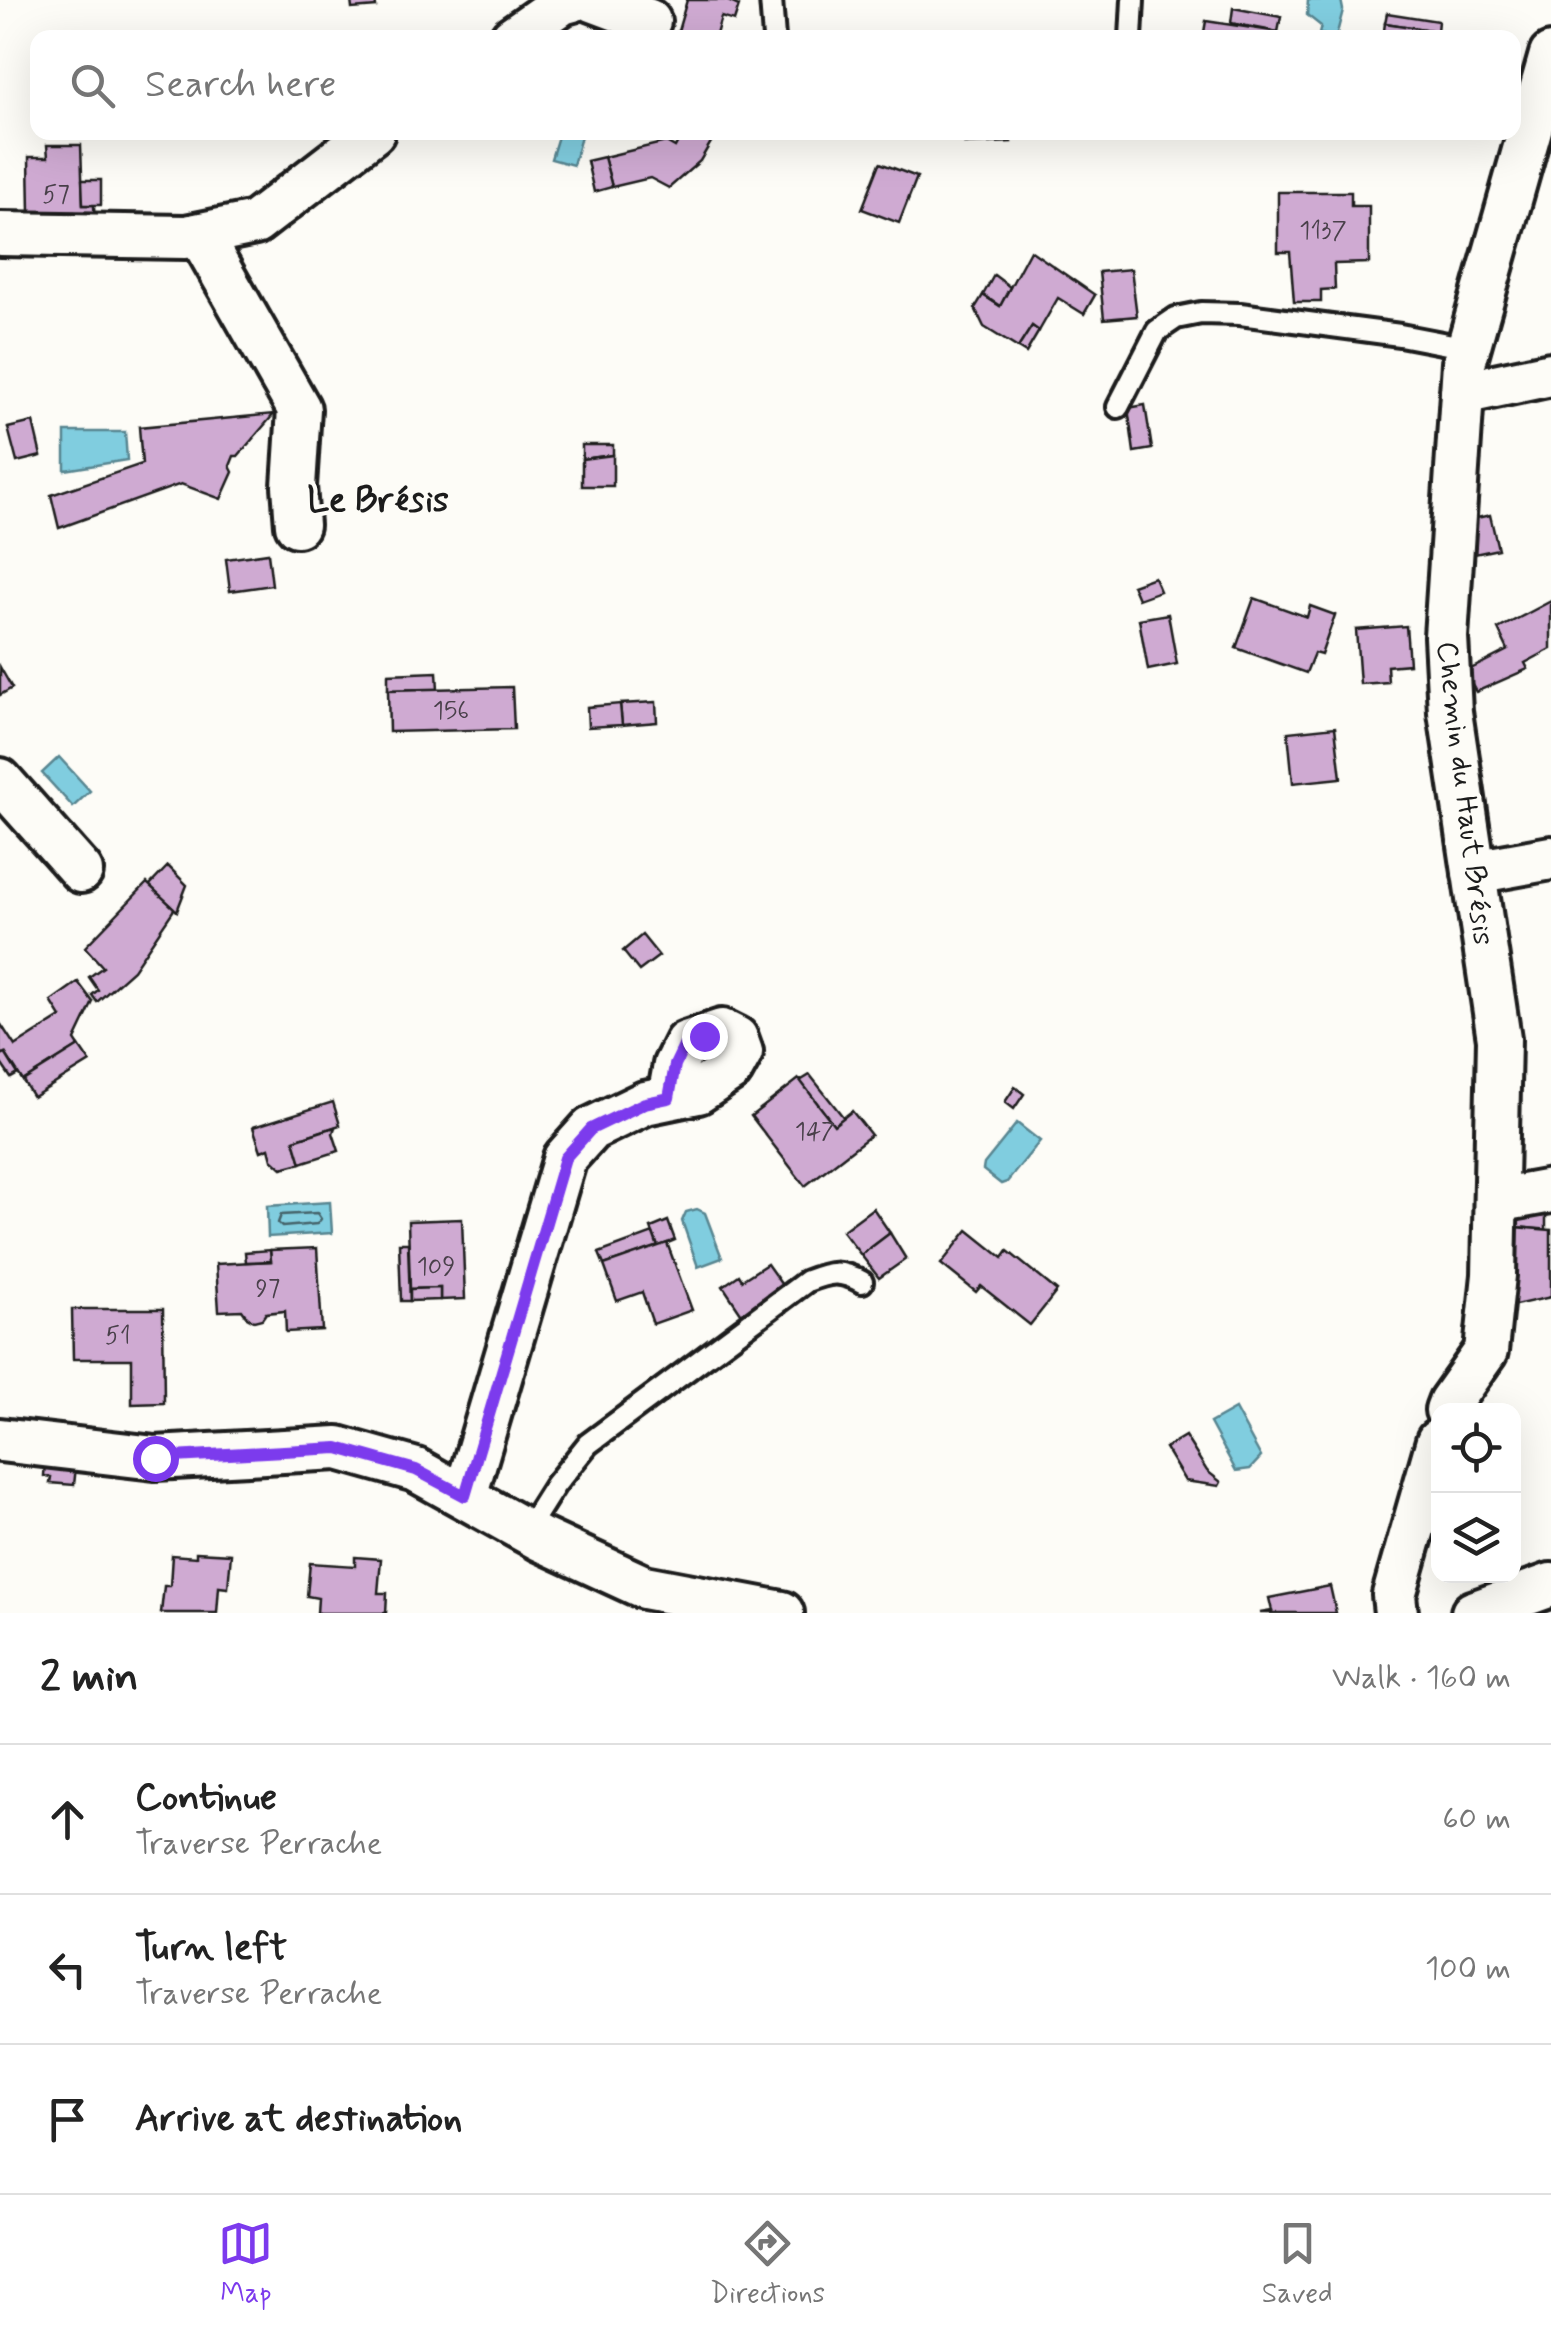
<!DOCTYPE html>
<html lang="en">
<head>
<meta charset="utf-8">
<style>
	body { margin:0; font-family:Mynerve,sans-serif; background:#f2f2f2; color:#222 }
	.controls { position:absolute; right:30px; bottom:30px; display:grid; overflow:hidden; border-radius:20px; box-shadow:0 10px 40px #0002 }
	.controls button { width:90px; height:90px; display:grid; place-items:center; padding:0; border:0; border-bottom:2px solid #e0e0e0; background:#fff; color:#222; font:50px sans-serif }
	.stop { position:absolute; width:30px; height:30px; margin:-22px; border:8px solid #7c3aed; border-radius:50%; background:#fff }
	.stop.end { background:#7c3aed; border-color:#fff; box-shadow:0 2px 10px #0008 }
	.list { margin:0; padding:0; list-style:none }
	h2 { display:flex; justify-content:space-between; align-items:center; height:130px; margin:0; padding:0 40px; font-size:42px }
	h2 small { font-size:32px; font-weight:400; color:#767676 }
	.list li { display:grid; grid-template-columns:65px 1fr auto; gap:30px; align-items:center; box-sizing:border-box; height:150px; padding:0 40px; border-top:2px solid #e0e0e0 }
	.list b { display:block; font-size:38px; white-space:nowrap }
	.list p { margin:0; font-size:32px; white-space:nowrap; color:#767676 }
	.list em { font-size:32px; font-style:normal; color:#767676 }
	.icon { flex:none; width:55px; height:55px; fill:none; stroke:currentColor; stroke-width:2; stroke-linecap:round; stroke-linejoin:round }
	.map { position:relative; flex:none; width:1551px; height:1613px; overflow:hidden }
	.search { position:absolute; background:#fff; box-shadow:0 10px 40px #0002; left:30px; right:30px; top:30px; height:110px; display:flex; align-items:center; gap:25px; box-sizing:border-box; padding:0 35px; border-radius:20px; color:#767676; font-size:38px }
	.sheet { height:580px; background:#fff }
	nav { display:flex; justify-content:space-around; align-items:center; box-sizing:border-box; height:140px; border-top:2px solid #e0e0e0; background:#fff; font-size:28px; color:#767676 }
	nav a { display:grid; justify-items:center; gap:5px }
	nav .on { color:#7c3aed }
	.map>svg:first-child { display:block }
	.water { fill:#80cddf; stroke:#588691; stroke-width:2.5 }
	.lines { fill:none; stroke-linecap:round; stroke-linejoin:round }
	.shore { stroke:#44636a; stroke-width:2.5 }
	.building { fill:#cfaad2; stroke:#1c1c1c; stroke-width:2.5 }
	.lane-casing { stroke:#1c1c1c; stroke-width:28 }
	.street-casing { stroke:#1c1c1c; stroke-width:50 }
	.lane { stroke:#fdfcf7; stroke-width:20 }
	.street { stroke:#fdfcf7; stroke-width:42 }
	.route { stroke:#7c3aed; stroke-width:12 }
	.labels { text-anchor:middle; stroke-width:8; stroke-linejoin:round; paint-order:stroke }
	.number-label { font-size:25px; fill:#49404a }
	.street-label { font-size:30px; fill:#1c1c1c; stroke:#fdfcf7 }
	.quarter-label { font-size:35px; font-weight:bold; fill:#1c1c1c; stroke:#fdfcf7 }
</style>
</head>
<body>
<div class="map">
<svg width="1551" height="1613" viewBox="0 0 1551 1613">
	<rect width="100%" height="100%" fill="#fdfcf7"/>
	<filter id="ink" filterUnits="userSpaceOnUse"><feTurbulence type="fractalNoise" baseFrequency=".01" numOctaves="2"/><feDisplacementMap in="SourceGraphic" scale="20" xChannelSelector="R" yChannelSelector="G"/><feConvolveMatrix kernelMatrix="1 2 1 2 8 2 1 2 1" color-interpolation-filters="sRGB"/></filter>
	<g filter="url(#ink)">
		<g class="water">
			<polygon points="1308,0 1341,0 1343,10 1336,37 1319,34 1321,26 1307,15"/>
			<polygon points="559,133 582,133 573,165 551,159"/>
			<polygon points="65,432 125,432 127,460 65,470"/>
			<polygon points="59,757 90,791 73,807 42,773"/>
			<polygon points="1017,1123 1040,1141 1007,1182 1001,1184 983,1170 984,1164"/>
			<polygon points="330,1202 332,1233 268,1237 267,1206"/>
			<polygon points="697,1209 705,1213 722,1258 698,1267 682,1221 686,1212"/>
			<polygon points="1235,1409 1261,1457 1250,1469 1236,1471 1210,1423"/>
		</g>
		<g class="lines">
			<polygon class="shore" points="317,1213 321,1219 317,1224 282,1227 278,1223 281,1215"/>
		</g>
		<g class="building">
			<polygon points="351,0 375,0 376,7 352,9"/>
			<polygon points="687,0 726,0 739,6 734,21 721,17 715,38 676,38"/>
			<polygon points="1233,8 1281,17 1278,32 1231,23"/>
			<polygon points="1387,13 1438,21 1437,31 1385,23"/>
			<polygon points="1206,21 1278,32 1278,38 1203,38"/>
			<polygon points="1385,23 1450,33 1449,38 1383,38"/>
			<polygon points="683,132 717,132 700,161 669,188 650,178 612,187 604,157 666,142 675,147"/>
			<polygon points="1010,133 1011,142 965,144 964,135"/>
			<polygon points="47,145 81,145 83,205 94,205 95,231 75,230 74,212 30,213 29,157 48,157"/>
			<polygon points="604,157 612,187 594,192 587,161"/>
			<polygon points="880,163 917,177 899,223 862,209"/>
			<polygon points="82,180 101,180 101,205 83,205"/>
			<polygon points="1278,192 1351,192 1351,206 1369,206 1369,263 1334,264 1335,289 1321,290 1321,302 1294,302 1290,252 1278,252"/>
			<polygon points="1030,250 1095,295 1084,314 1058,298 1039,331 1032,326 1018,348 984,327 975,308 983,295 1000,306"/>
			<polygon points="1131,269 1137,316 1104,319 1099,272"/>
			<polygon points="994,275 1010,287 1000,306 983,295"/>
			<polygon points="1032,326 1039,331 1026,353 1018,348"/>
			<polygon points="1145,405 1152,449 1134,452 1128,408"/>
			<polygon points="274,414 238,456 234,456 230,466 233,472 221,499 181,484 59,528 51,495 142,464 139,427"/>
			<polygon points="33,422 41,456 17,462 8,428"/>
			<polygon points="582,445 613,445 613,455 582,459"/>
			<polygon points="613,455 613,486 582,486 582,459"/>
			<polygon points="1490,515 1498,549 1465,556 1464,521"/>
			<polygon points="268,553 272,585 230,591 226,559"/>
			<polygon points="1154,577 1160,591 1138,599 1132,585"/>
			<polygon points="1254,598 1307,617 1310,606 1335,615 1321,655 1314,653 1306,673 1236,648"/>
			<polygon points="1551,601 1551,649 1525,663 1528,669 1476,692 1465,672 1508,650 1498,629"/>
			<polygon points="1168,614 1177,664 1148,670 1139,619"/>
			<polygon points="1406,626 1409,664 1387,666 1388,682 1360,684 1356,630"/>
			<polygon points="0,667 12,688 0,695"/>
			<polygon points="437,672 438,689 388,690 388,674"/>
			<polygon points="512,687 514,729 389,732 388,690"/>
			<polygon points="656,702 657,722 622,725 620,704"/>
			<polygon points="620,704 622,725 588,727 587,707"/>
			<polygon points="1335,727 1341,778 1293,783 1288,732"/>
			<polygon points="168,866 187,885 177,911 149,886"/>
			<polygon points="147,883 174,908 173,911 133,970 97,1002 92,995 98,990 89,977 103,967 85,947"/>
			<polygon points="642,935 659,956 639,971 623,951"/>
			<polygon points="78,982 93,1002 75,1040 79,1046 23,1081 5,1053 0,1056 0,1023 15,1046 61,1017 51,1001"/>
			<polygon points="79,1046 90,1062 33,1097 23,1081"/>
			<polygon points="5,1053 18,1074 11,1078 0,1062 0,1056"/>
			<polygon points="810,1075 844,1118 834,1125 800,1081"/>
			<polygon points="799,1079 834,1125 852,1111 871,1135 805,1186 751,1116"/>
			<polygon points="1015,1087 1024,1094 1014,1109 1005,1102"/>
			<polygon points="333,1102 340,1125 294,1140 301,1163 282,1168 272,1159 269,1148 261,1151 253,1127"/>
			<polygon points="335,1127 333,1133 339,1151 301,1163 294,1140"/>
			<polygon points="873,1208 890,1233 861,1255 842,1231"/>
			<polygon points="1518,1211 1546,1211 1546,1230 1517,1227"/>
			<polygon points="462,1219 465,1299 440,1300 440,1288 410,1289 408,1221"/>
			<polygon points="668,1221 675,1240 658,1247 651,1228"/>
			<polygon points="1514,1227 1551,1230 1551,1297 1511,1306"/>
			<polygon points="968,1230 1003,1258 1008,1251 1057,1291 1030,1325 981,1286 976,1292 941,1264"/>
			<polygon points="653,1233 658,1247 604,1265 599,1253"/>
			<polygon points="890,1233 906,1259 879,1278 861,1255"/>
			<polygon points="399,1243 408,1243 410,1301 401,1301"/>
			<polygon points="667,1243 692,1310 653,1324 642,1292 617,1301 604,1265"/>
			<polygon points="317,1248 322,1330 286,1332 285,1311 266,1313 262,1319 254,1321 247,1317 242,1310 219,1311 216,1264 271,1261 270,1250"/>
			<polygon points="270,1250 271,1261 246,1262 245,1252"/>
			<polygon points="767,1264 784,1288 743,1316 723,1286 739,1275 742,1280"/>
			<polygon points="440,1288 440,1300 410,1301 410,1289"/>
			<polygon points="72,1309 163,1309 164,1403 132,1404 132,1359 73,1359"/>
			<polygon points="1185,1436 1207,1471 1221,1482 1219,1486 1185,1481 1165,1448"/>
			<polygon points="45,1463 76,1467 74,1485 50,1483 51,1477 44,1476"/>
			<polygon points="196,1552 231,1554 228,1588 219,1587 217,1613 161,1613 164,1586 170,1586 172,1555 196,1557"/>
			<polygon points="355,1557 381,1559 378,1593 387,1593 386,1613 317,1613 318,1598 307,1596 310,1563 355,1566"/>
			<polygon points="1330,1586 1336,1613 1260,1613 1272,1611 1269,1598"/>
		</g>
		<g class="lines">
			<g class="lane-casing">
				<g id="lane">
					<polyline points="771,0 774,38"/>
					<polyline points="1131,38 1133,0"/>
					<polyline points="1118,407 1157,331 1176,318 1201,313 1240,314 1400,335 1468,348"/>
					<path d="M526 1531 555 1485 588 1444 807 1281C830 1272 840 1270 862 1282"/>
				</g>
			</g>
			<g class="street-casing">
				<g id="street">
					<polyline points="593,0 649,21"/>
					<polyline points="512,38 562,3 573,0"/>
					<polyline points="0,234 186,237 255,223 373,132"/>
					<polyline points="200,235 299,409 294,486 297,525"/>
					<polyline points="1462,393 1551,374"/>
					<polyline points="0,780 81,871"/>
					<polyline points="1474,872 1551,858"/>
					<polyline points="1496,1201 1551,1191"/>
					<polyline points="1447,1410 1450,1402 1486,1351 1494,1275 1499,1039 1450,712 1446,637 1464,363 1551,55"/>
					<polyline points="0,1440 155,1458 338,1448 416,1470 540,1539 644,1587 782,1613"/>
					<polyline points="465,1496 565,1158 591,1129 645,1103 698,1092 731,1070 741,1052 736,1038 722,1031 686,1043 675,1065 669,1098"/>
					<polyline points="1396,1613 1394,1595 1438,1441"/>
					<polyline points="1473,1613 1551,1585"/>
				</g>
			</g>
			<use href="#lane" class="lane"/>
			<use href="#street" class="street"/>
		</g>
	</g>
	<g class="lines" filter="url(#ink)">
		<polyline class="route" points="155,1458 338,1448 416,1470 465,1496 565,1158 591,1129 645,1103 669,1098 675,1065 686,1042 704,1036"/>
	</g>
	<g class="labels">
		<g class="number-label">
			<text x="56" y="202">57</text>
			<text x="1323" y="238">1137</text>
			<text x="451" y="718">156</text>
			<text x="815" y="1139">147</text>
			<text x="436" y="1274">109</text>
			<text x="268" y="1296">97</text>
			<text x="118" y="1343">51</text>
		</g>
		<g class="street-label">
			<text transform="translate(1466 793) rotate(83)" y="10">Chemin du Haut Brésis</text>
		</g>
		<g class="quarter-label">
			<text x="378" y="511">Le Brésis</text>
		</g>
	</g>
</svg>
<div class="controls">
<button><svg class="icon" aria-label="locate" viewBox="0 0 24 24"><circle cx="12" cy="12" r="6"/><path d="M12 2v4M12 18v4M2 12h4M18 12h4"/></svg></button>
<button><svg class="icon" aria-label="layers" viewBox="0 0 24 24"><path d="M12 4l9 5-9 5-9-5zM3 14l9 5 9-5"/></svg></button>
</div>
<div class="stop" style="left:155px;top:1458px"></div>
<div class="stop end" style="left:704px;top:1036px"></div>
<div class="search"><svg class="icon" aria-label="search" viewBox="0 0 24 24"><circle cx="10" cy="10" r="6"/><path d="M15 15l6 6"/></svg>Search here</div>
</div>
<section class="sheet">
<h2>2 min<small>Walk · 160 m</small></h2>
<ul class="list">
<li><svg class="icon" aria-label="ahead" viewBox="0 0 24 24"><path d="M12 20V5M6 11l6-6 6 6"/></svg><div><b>Continue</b><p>Traverse Perrache</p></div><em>60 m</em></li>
<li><svg class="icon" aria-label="left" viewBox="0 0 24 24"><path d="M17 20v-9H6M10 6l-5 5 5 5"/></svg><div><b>Turn left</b><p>Traverse Perrache</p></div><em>100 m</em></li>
<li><svg class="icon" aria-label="arrive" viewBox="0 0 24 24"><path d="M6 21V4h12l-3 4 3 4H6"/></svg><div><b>Arrive at destination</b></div></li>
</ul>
</section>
<nav>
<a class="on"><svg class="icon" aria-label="map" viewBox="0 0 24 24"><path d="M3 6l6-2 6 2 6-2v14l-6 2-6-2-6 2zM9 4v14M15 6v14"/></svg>Map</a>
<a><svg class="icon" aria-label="directions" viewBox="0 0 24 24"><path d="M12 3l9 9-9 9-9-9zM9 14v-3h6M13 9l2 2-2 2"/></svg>Directions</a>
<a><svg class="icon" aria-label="saved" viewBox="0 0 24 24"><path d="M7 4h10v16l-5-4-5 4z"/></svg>Saved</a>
</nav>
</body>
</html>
